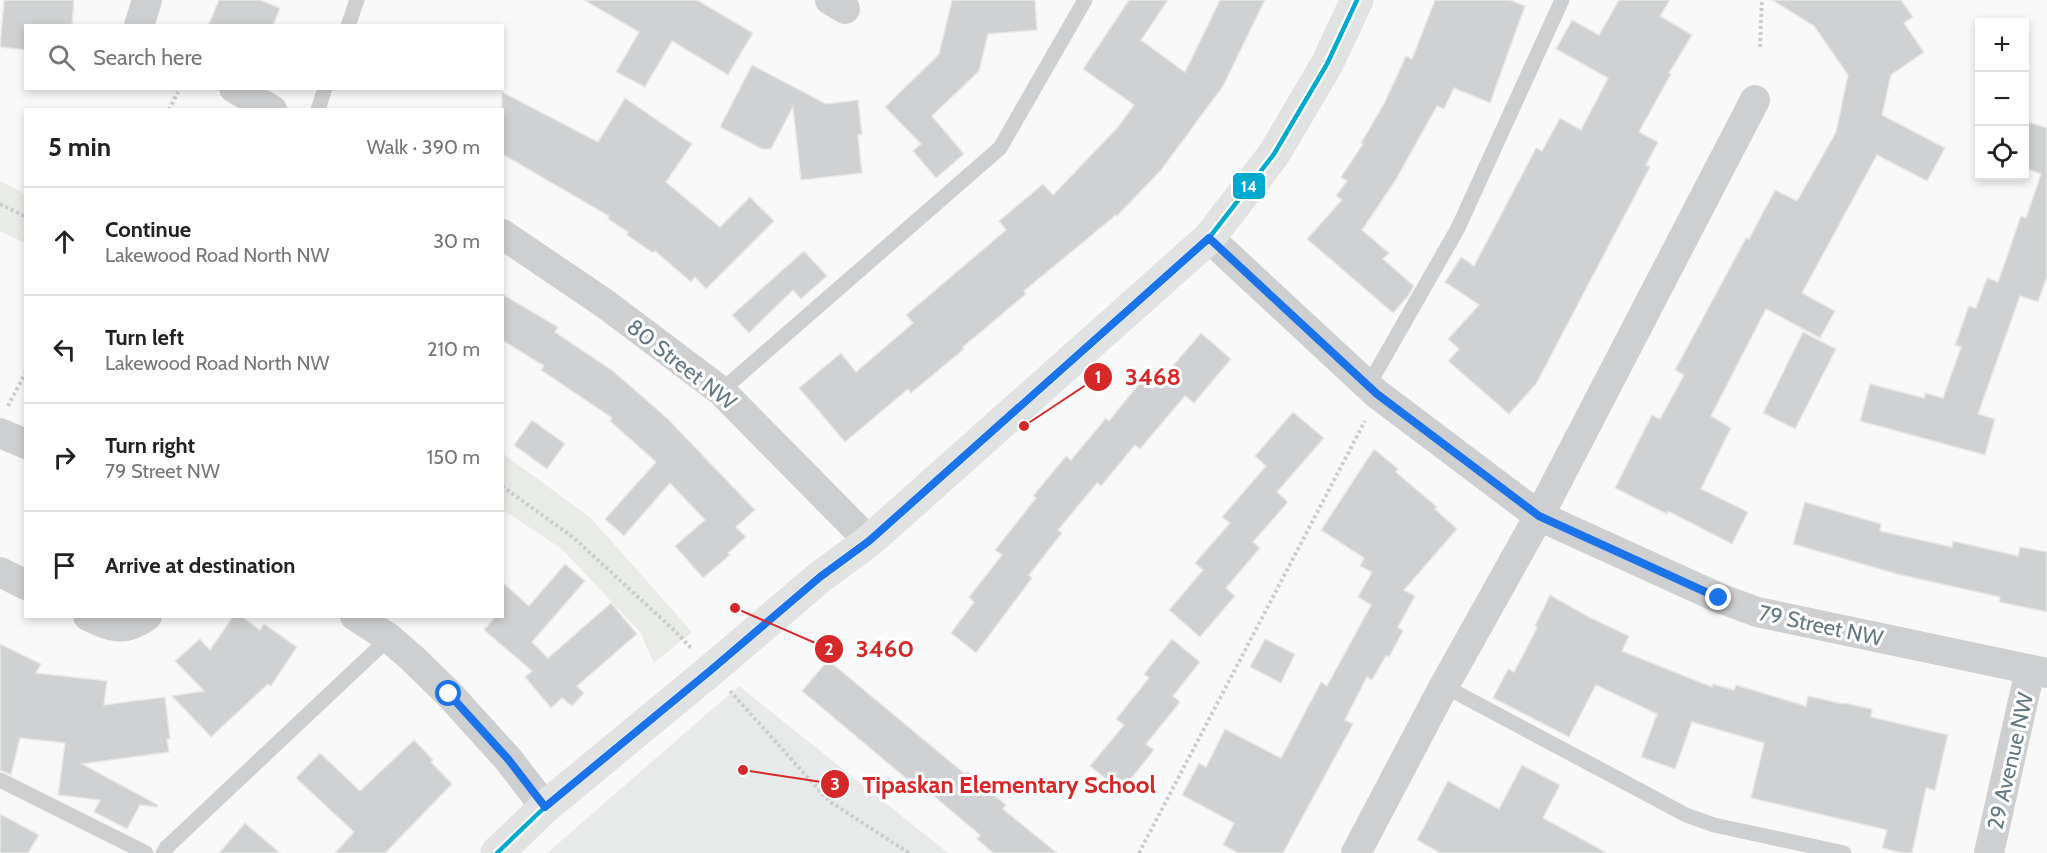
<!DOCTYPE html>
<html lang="en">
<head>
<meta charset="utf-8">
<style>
	body { margin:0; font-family:Cabin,sans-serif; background:#f2f2f2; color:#222 }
	.controls { position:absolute; right:18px; top:18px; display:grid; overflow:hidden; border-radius:0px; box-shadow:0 3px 9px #0003 }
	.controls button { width:54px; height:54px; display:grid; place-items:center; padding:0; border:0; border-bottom:2px solid #e0e0e0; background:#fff; color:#222; font:30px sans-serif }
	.stop { position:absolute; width:18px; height:18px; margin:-14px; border:4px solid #1a73e8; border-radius:50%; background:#fff }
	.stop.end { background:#1a73e8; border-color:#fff; box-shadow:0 2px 6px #0008 }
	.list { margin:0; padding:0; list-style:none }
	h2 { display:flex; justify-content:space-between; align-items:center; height:78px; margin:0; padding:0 24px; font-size:26px }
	h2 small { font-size:20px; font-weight:400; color:#767676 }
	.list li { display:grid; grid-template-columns:39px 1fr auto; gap:18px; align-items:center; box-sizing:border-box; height:108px; padding:0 24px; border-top:2px solid #e0e0e0 }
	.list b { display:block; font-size:22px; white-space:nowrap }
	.list p { margin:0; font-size:20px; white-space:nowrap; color:#767676 }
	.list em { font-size:20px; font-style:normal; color:#767676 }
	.icon { flex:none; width:33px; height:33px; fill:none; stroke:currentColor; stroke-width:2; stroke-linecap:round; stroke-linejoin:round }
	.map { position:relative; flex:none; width:2047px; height:853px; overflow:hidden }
	.search { position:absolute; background:#fff; box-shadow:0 3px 9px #0003; left:24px; top:24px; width:480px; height:66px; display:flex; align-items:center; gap:15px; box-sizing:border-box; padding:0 21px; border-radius:0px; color:#767676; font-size:22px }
	.panel { position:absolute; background:#fff; box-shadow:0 3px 9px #0003; left:24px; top:108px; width:480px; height:510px; border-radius:0px }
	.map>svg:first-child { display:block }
	.built { fill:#e8eae9 }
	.green { fill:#e8ebe6 }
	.building { fill:#cfd1d2; stroke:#e8e8e8; stroke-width:1.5 }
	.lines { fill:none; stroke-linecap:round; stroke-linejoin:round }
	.path { stroke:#cbcccd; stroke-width:4; stroke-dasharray:3 3; stroke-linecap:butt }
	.lane { stroke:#cecfd0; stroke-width:15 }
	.street { stroke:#cecfd0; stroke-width:30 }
	.secondary { stroke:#e1e2e2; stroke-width:33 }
	.bus-1-casing { stroke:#fff; stroke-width:9 }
	.bus-1 { stroke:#00a9ce; stroke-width:4.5 }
	.route { stroke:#1a73e8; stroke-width:8 }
	.labels { text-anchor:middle; stroke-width:6; stroke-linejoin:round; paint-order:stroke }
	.street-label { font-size:22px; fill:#647883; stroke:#fff }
	.leader { fill:none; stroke:#d62828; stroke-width:2 }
	.callout-dot { fill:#d62828; stroke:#fff; stroke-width:2 }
	.mark-label { font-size:18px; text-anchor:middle; font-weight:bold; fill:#fff }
	.callout-label { font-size:24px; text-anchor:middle; font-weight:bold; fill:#d62828; stroke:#fff; stroke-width:6; stroke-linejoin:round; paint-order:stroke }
	.line-badge { stroke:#fff; stroke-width:2 }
	.badge-label { font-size:16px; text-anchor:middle; font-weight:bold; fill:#fff }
</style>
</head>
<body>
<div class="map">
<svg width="2047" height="853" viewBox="0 0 2047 853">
	<rect width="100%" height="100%" fill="#f9f9f9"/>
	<polygon class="built" points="739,686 948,853 547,853"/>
	<g class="green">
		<polygon points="0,181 25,194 25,243 0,231"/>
		<polygon points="502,453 591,518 692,632 654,663 640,632 562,549 503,510"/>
	</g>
	<g class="building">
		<polygon points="4,0 74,0 72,26 26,26 26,50 0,47"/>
		<polygon points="219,0 260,0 280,8 273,26 208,26"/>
		<polygon points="584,0 697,0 753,33 728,75 672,41 645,87 616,72 639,32"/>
		<polygon points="952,0 1035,0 1037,30 988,34 979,71 932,116 964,154 936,178 913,151 921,144 885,107 939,54"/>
		<polygon points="1129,0 1168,0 1141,40 1185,72 1220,0 1265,0 1223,86 1162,169 1117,216 1116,215 1024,291 1026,294 963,347 964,349 911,393 908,389 845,442 799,388 841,353 856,372 913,323 906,315 1006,230 999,221 1043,184 1053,195 1118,127 1134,105 1083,69"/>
		<polygon points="1435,0 1510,0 1525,6 1490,103 1454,88 1444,109 1437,106 1395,181 1362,230 1389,253 1383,259 1414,286 1408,296 1393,313 1307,239 1342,200 1336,196 1347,181 1341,177 1363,144 1361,143 1385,102 1406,56 1412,59"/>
		<polygon points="1619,0 1670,0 1660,16 1692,35 1669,73 1671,74 1639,132 1658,142 1646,165 1650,167 1536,384 1509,414 1448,361 1459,349 1448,339 1479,305 1445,282 1461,257 1474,266 1536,148 1542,151 1560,118 1581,130 1608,78 1556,49 1572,20 1599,35"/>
		<polygon points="1772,0 1901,0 1913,17 1904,23 1924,52 1891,75 1882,115 1945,148 1927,181 1877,155 1802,293 1835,311 1820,338 1766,309 1711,416 1731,428 1701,489 1748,512 1732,544 1668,511 1667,514 1615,488 1652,415 1660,419 1684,375 1675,370 1746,238 1749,239 1775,190 1797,201 1836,132 1848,75 1814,26"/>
		<polygon points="752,65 826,104 858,100 862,134 858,135 862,173 801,180 793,107 771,149 762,149 720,127"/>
		<polygon points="502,92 598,142 625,98 692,144 666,182 720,227 750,197 774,221 706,289 695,277 691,282 655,251 653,253 627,235 628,232 608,219 609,216 502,154"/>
		<polygon points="2025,121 2047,128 2047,277 2038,302 2020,296 1978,414 1995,419 1985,455 1860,421 1870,384 1924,398 1925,393 1943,398 1961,347 1955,345 1969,306 1976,308 1987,278 1998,282 2021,216 2026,218 2041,174 2025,168"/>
		<polygon points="804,251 827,276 801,299 793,290 749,333 732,315"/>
		<polygon points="502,294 558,327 555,332 613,371 668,419 755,510 736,527 746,537 728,553 730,555 703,578 675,546 705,520 670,483 624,536 605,519 656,462 610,421 612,418 541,370 544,366 502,340"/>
		<polygon points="1803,332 1836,349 1795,429 1763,413"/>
		<polygon points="1201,333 1231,359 1194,403 1185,396 1140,449 1135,445 1101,486 1097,483 1058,530 1062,533 1029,575 1032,578 976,653 951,633 974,602 969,597 1002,555 995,550 1036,498 1033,496 1066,456 1071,460 1106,418 1109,421 1142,380 1153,389"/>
		<polygon points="1293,412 1324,438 1277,492 1288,502 1253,542 1260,548 1226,588 1235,596 1200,637 1169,610 1203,570 1195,563 1230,523 1222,517 1266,466 1255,456"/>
		<polygon points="532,420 565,444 547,469 514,445"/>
		<polygon points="1374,449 1398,469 1396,472 1437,507 1435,509 1457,529 1404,590 1415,596 1398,627 1403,631 1389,657 1386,656 1372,680 1367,677 1345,720 1353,724 1283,853 1238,853 1223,845 1234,823 1182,795 1199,763 1206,767 1225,729 1281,758 1321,682 1327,686 1371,605 1358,597 1372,572 1360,566 1364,558 1321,530"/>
		<polygon points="1805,502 1881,524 1880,531 1952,547 1953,541 2018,556 2020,547 2047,552 2047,612 1999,602 2000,597 1897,574 1793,544"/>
		<polygon points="565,564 585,581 532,642 548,658 611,603 637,634 577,686 584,693 572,706 562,698 551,708 525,677 532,671 484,630 496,616 502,616 502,582 529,606"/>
		<polygon points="1550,595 1589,617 1629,636 1622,651 1712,687 1713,684 1734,690 1736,685 1806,706 1808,696 1844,704 1844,703 1872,709 1871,717 1948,735 1935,790 1926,788 1912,853 1902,853 1882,848 1887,830 1751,798 1764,743 1692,722 1675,769 1641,757 1657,714 1596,685 1569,737 1493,698 1508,669 1514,672 1537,628 1535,626"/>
		<polygon points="233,616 241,616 260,630 264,624 297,647 271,686 268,684 211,737 172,696 204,691 175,661 200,639 210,650"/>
		<polygon points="1172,639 1200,662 1173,696 1180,702 1146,744 1154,750 1121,791 1090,766 1124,725 1116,719 1149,678 1144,674"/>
		<polygon points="1265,639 1295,654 1281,683 1250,667"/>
		<polygon points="0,644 41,664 36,673 107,681 104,705 165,697 170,739 167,739 169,752 82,764 158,805 157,807 140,805 127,829 94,812 100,800 58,795 65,743 20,738 11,775 0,770"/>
		<polygon points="828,660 965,774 967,772 1006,805 1003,809 1057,853 993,853 977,839 980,835 923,787 920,790 802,691"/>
		<polygon points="414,740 433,760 431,762 452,784 385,853 335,853 354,832 296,778 320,753 360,791"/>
		<polygon points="1522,765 1560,785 1543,818 1607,853 1440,853 1417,840 1448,781 1499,809"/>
		<polygon points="0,814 39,835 28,853 0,853"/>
		<polygon points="245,823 280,853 219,853"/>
	</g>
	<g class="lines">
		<g class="path">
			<polyline points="1760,47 1762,0"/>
			<polyline points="169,110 178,92"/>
			<polyline points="0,204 26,217"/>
			<polyline points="8,406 26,372"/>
			<polyline points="502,486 574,538 676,632 691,648"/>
			<polyline points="730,691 829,801 909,853"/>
			<polyline points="1139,853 1365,421"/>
		</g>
		<g class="lane">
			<polyline points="348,26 357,0"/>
			<polyline points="318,110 325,88"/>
			<polyline points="1368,386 1458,228 1562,0"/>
			<polyline points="721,391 1000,148 1085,0"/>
			<polyline points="1444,686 1686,815 1714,825 1844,853"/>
			<polyline points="0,780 146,853"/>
			<polyline points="163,853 166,848 389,638"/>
		</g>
		<g class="street">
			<polyline points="830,0 845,9"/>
			<polyline points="139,26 147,0"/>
			<polyline points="234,88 272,110"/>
			<polyline points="502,234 604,303 721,391 869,541"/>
			<polyline points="1209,238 1377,394 1539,516 1719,598 1757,612 2047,673"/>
			<polyline points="0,433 26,444"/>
			<polyline points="0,572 26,585"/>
			<path d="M88 616C111 628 125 632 147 616"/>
			<polyline points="355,616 389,638 412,658 449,694 508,759 545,807"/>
			<polyline points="1356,853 1444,686 1539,516 1755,100"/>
			<polyline points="1989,853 2030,670"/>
		</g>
		<polyline class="secondary" points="497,853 545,807 711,670 820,577 869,541 1209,238 1274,154 1327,64 1357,0"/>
		<g class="bus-1-casing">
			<polyline id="bus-1" points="497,853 545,807 711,670 820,577 869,541 1209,238 1274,154 1327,64 1357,0"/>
		</g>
		<use href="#bus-1" class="bus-1"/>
	</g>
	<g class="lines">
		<polyline class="route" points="449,694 508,759 545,807 711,670 820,577 869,541 1209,238 1377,394 1539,516 1719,598"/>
	</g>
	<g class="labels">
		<g class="street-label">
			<text transform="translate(682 364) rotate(38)" y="8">80 Street NW</text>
			<text transform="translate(1821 625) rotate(12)" y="8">79 Street NW</text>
			<text transform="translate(2010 761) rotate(-77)" y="8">29 Avenue NW</text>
		</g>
	</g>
	<path class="leader" d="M1024 426L1098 377M735 608L829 649M743 770L835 784"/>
	<g class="callout-dot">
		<circle cx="1024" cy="426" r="6"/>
		<circle cx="735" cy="608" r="6"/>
		<circle cx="743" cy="770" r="6"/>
		<circle cx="1098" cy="377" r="15"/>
		<circle cx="829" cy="649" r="15"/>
		<circle cx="835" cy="784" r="15"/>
	</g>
	<g class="mark-label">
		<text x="1098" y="383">1</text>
		<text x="829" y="655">2</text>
		<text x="835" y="790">3</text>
	</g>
	<g class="callout-label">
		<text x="1153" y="385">3468</text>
		<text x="885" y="657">3460</text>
		<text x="1009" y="793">Tipaskan Elementary School</text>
	</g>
	<rect class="line-badge" x="1232" y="172" width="34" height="28" rx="6" fill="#00a9ce"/>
	<g class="badge-label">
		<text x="1249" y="192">14</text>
	</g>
</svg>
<div class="controls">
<button>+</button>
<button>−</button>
<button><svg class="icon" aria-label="locate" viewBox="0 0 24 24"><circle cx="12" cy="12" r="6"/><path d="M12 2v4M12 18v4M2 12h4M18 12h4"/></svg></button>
</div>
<div class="stop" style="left:449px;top:694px"></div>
<div class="stop end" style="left:1719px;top:598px"></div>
<div class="search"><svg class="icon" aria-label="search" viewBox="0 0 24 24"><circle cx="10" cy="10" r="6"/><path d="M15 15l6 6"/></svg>Search here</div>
<section class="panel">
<h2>5 min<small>Walk · 390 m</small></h2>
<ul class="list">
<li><svg class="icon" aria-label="ahead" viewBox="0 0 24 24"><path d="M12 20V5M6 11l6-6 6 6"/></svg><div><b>Continue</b><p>Lakewood Road North NW</p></div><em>30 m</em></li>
<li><svg class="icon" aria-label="left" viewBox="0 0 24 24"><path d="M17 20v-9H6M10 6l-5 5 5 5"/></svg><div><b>Turn left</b><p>Lakewood Road North NW</p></div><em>210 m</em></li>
<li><svg class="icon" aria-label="right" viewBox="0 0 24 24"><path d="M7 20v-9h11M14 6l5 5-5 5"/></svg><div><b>Turn right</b><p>79 Street NW</p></div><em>150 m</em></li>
<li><svg class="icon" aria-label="arrive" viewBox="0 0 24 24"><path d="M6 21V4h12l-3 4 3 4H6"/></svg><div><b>Arrive at destination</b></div></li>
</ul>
</section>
</div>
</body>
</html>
